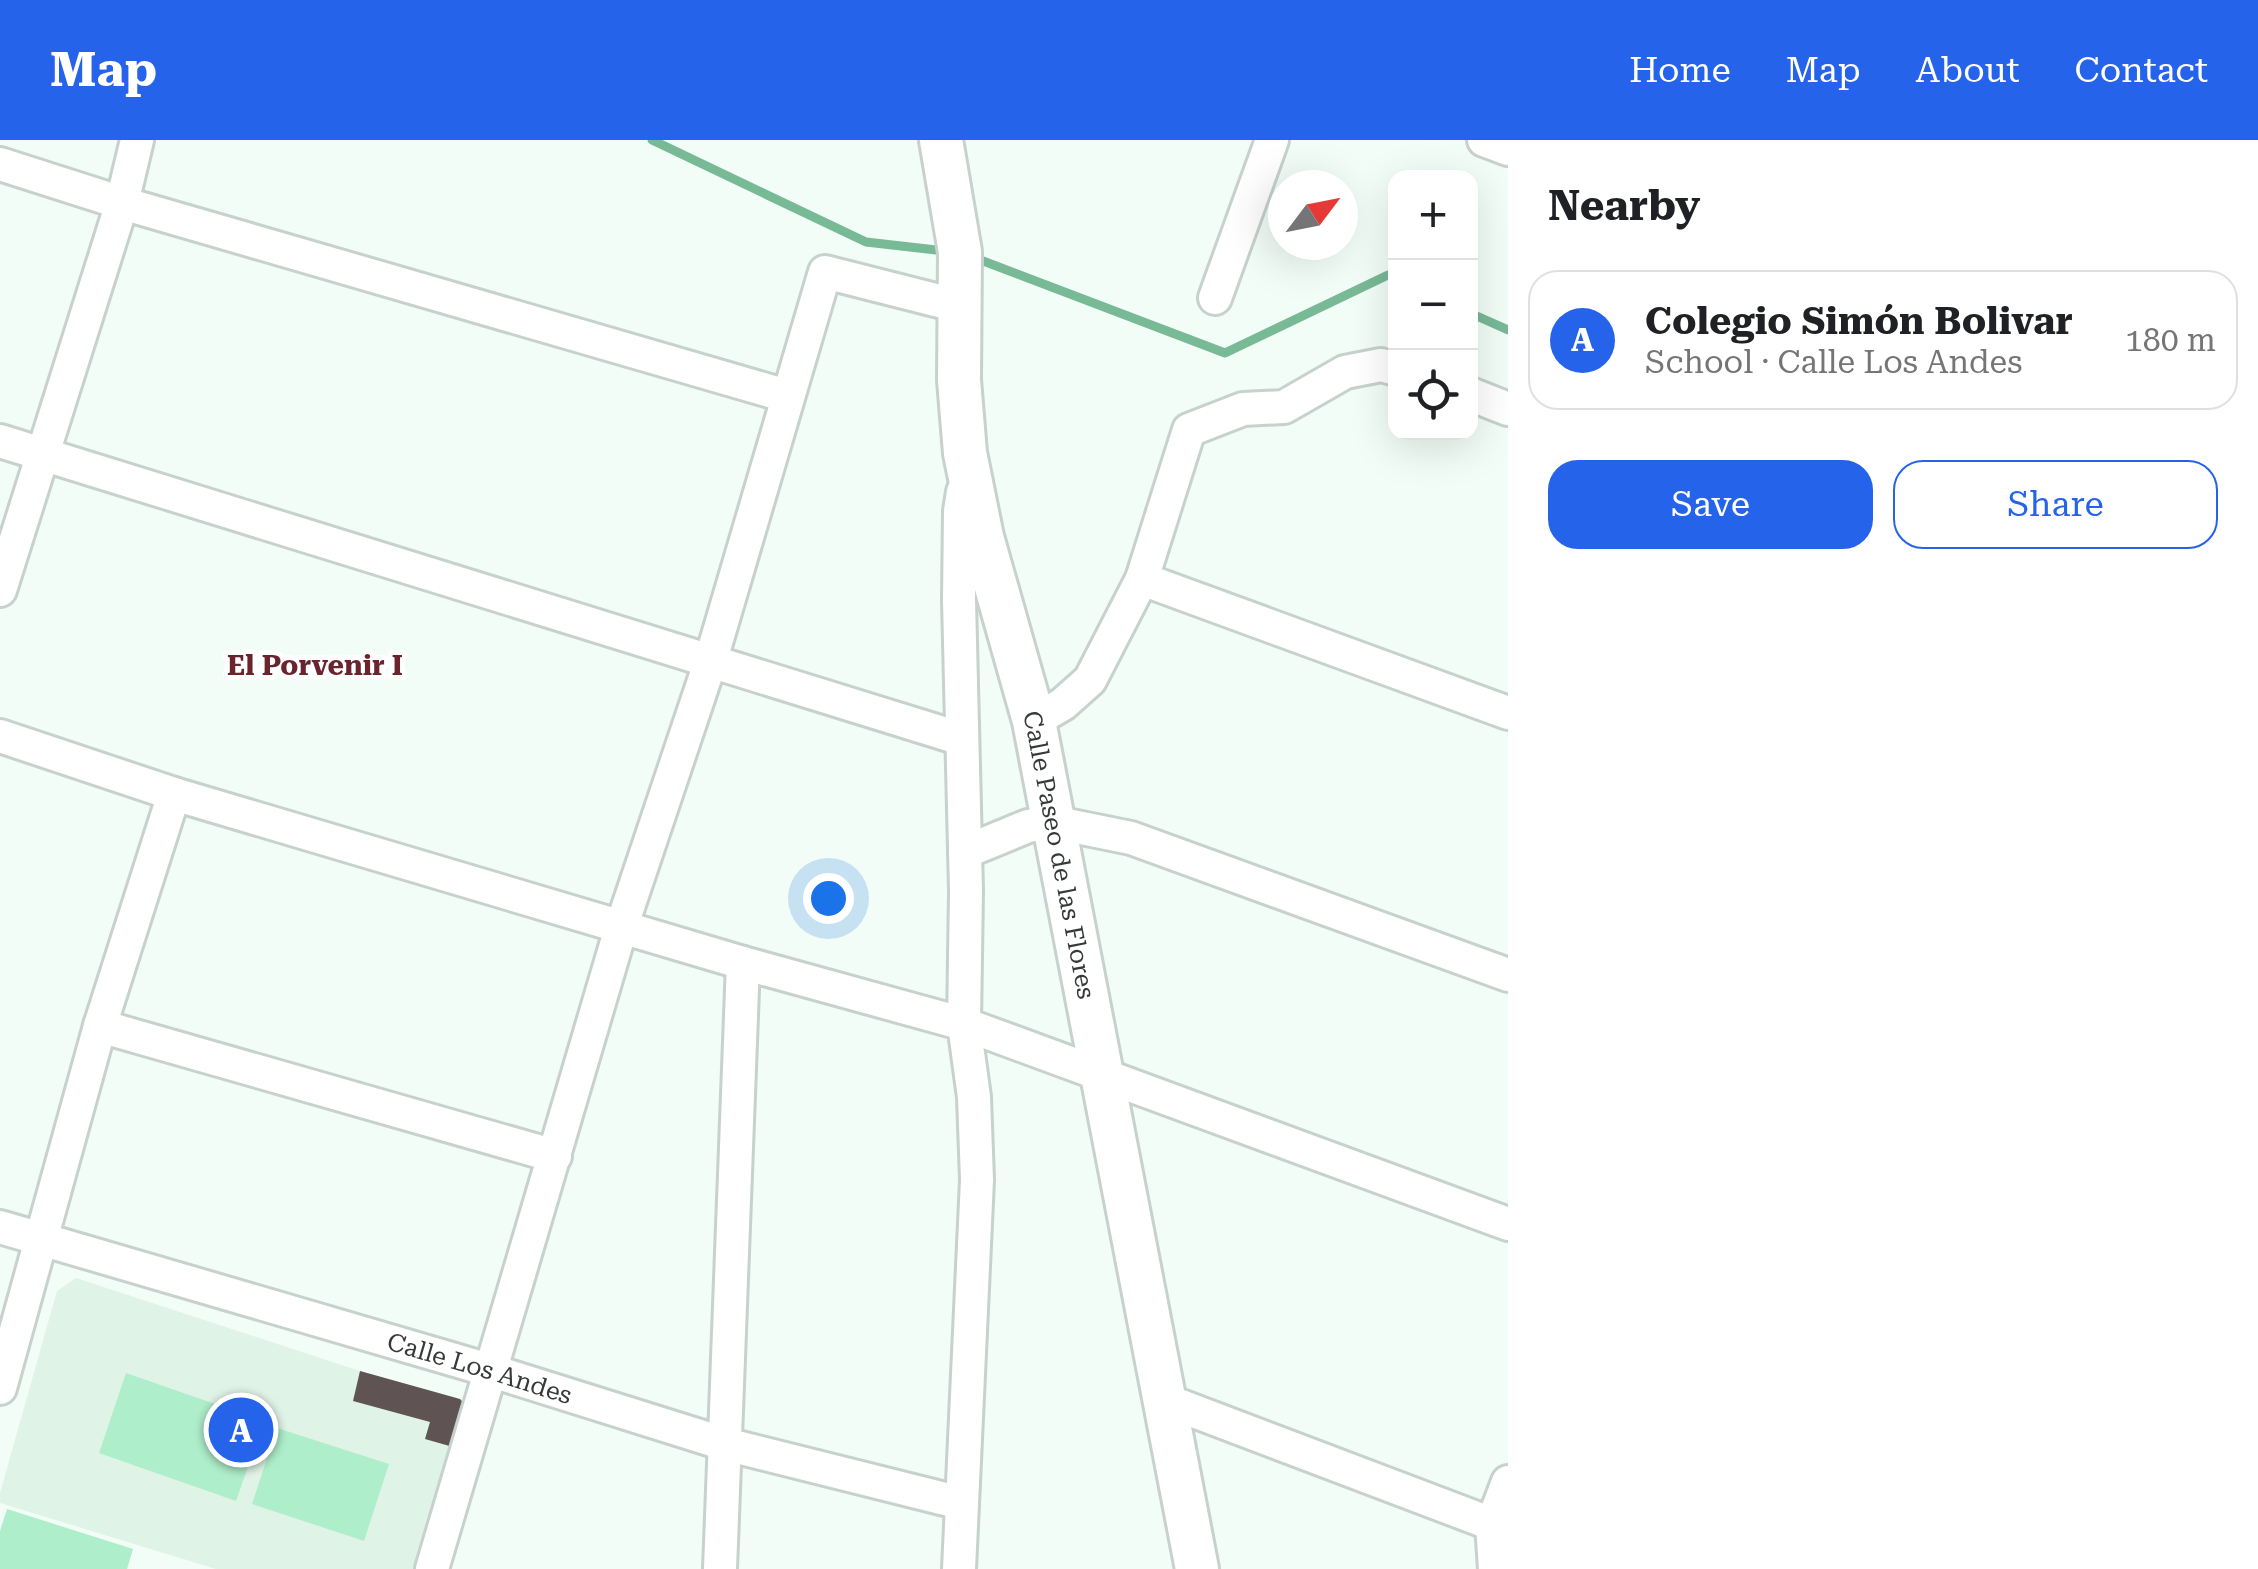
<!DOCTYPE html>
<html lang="en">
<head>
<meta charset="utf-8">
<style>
	body { margin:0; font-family:"Roboto Serif",serif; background:#f6f6f6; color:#202124 }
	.controls { position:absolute; right:30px; top:30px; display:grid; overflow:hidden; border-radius:20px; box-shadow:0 10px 40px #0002 }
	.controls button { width:90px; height:90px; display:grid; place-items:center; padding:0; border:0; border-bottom:2px solid #e0e0e0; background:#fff; color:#202124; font:50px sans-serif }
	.compass { position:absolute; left:1268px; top:30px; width:90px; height:90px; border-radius:50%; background:#fff; box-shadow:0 10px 40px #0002; rotate:58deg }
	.you { position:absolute; left:828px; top:758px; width:35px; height:35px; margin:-25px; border:8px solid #fff; border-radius:50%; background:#1a73e8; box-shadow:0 0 0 15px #1a73e833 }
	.badge { display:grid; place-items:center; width:65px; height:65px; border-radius:50%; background:#2563eb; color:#fff; font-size:32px; font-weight:700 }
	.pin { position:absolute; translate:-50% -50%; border:5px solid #fff; box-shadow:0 2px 10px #0006 }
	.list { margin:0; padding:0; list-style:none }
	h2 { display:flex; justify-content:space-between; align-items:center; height:130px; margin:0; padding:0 40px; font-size:42px }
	h2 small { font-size:32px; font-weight:400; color:#757577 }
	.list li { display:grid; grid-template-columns:65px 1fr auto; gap:30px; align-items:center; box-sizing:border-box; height:140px; margin:0 20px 20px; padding:0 20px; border:2px solid #e0e0e0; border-radius:30px }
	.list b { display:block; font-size:38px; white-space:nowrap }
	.list p { margin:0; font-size:32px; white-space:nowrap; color:#757577 }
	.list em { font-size:32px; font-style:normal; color:#757577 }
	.actions { display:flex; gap:20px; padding:30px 40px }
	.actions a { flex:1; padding:22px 0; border:2px solid #2563eb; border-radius:30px; text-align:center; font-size:35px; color:#2563eb }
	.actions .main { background:#2563eb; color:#fff }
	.icon { flex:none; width:55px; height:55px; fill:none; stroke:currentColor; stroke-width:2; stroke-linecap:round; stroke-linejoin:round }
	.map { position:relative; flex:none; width:1508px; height:1429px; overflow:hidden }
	header { display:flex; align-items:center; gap:60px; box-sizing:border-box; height:140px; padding:0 50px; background:#2563eb; color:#fff }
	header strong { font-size:48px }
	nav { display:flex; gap:55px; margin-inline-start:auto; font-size:35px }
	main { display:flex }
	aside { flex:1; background:#fff }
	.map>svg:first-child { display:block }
	.built { fill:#e0f3e7 }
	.green { fill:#afeeca }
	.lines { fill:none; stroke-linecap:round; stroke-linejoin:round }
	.stream { stroke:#78b996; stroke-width:9 }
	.building { fill:#5f5353 }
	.minor-casing { stroke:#c6d2cb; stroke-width:38 }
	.tertiary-casing { stroke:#c6d2cb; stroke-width:48 }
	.minor { stroke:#fff; stroke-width:32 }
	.tertiary { stroke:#fff; stroke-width:42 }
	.labels { text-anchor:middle; stroke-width:10; stroke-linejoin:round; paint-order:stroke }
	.street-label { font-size:25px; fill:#363a37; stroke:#fff }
	.neighbourhood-label { font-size:28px; font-weight:bold; fill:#6a242e; stroke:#fff }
</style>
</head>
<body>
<header>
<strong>Map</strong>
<nav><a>Home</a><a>Map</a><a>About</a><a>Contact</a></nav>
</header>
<main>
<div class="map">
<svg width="1508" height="1429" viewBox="0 0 1508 1429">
	<rect width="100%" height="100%" fill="#f1fdf6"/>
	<polygon class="built" points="76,1138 360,1231 460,1259 470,1270 426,1429 216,1429 0,1363 0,1353 57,1151"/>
	<g class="green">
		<polygon points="126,1233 264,1281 236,1361 99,1313"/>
		<polygon points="277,1288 389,1324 364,1401 252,1364"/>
		<polygon points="7,1369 133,1409 127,1429 0,1429 0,1391"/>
	</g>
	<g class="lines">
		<g class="stream">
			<polyline points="652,0 866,102 945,111"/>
			<polyline points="970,116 1225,213 1388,135 1396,139"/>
			<polyline points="1470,173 1508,190"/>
		</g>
	</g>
	<polygon class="building" points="360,1231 460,1259 470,1270 460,1309 425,1299 430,1282 353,1261"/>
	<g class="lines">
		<g class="minor-casing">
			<g id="minor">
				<polyline points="1484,0 1508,9"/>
				<polyline points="0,24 122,63 787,256"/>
				<polyline points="1215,158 1272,0"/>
				<polyline points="1470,254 1508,269"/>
				<polyline points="0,301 962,599"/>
				<polyline points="1142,439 1508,573"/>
				<polyline points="0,450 122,63 137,0"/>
				<polyline points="1034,581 1063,564 1090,540 1142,439 1189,290 1243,269 1284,267 1345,232 1381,225 1396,229"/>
				<polyline points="0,596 174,654 743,823 964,884 1508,1084"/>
				<polyline points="965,712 1028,686 1052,682 1131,698 1508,835"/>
				<polyline points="100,886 555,1016"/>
				<path id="s1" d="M0 1087 489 1230 725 1304 961 1363"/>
				<polyline points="0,1248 100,886 174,654"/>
				<polyline points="1165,1260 1492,1384 1508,1342"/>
				<polyline points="432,1429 621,788 710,523 825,132 959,166"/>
				<polyline points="720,1429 743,823"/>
				<polyline points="959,1429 977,1040 974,957 964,884 966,751 959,460 960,371 963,352"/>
				<polyline points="1495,1429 1492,1384 1508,1389"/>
			</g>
		</g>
		<g class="tertiary-casing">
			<g id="tertiary">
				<path id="s2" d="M941 0 960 112 959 240 965 313 982 397 1034 581 1197 1429"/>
			</g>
		</g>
		<use href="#minor" class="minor"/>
		<use href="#tertiary" class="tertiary"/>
	</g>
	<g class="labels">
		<g class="street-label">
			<text dy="9" stroke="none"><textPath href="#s2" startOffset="728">Calle Paseo de las Flores</textPath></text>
			<text dy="9" stroke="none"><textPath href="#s1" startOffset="500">Calle Los Andes</textPath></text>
		</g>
		<g class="neighbourhood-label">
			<text x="315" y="535">El Porvenir I</text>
		</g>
	</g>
</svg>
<div class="controls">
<button>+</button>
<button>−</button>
<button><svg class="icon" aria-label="locate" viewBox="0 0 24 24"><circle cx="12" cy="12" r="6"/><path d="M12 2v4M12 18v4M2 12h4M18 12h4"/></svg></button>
</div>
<svg class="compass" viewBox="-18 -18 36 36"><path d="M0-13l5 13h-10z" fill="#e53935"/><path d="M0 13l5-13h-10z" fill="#757577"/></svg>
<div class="you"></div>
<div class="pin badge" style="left:241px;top:1290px">A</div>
</div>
<aside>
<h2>Nearby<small></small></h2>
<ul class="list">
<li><span class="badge">A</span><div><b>Colegio Simón Bolivar</b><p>School · Calle Los Andes</p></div><em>180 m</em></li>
</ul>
<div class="actions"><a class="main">Save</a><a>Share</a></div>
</aside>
</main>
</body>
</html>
